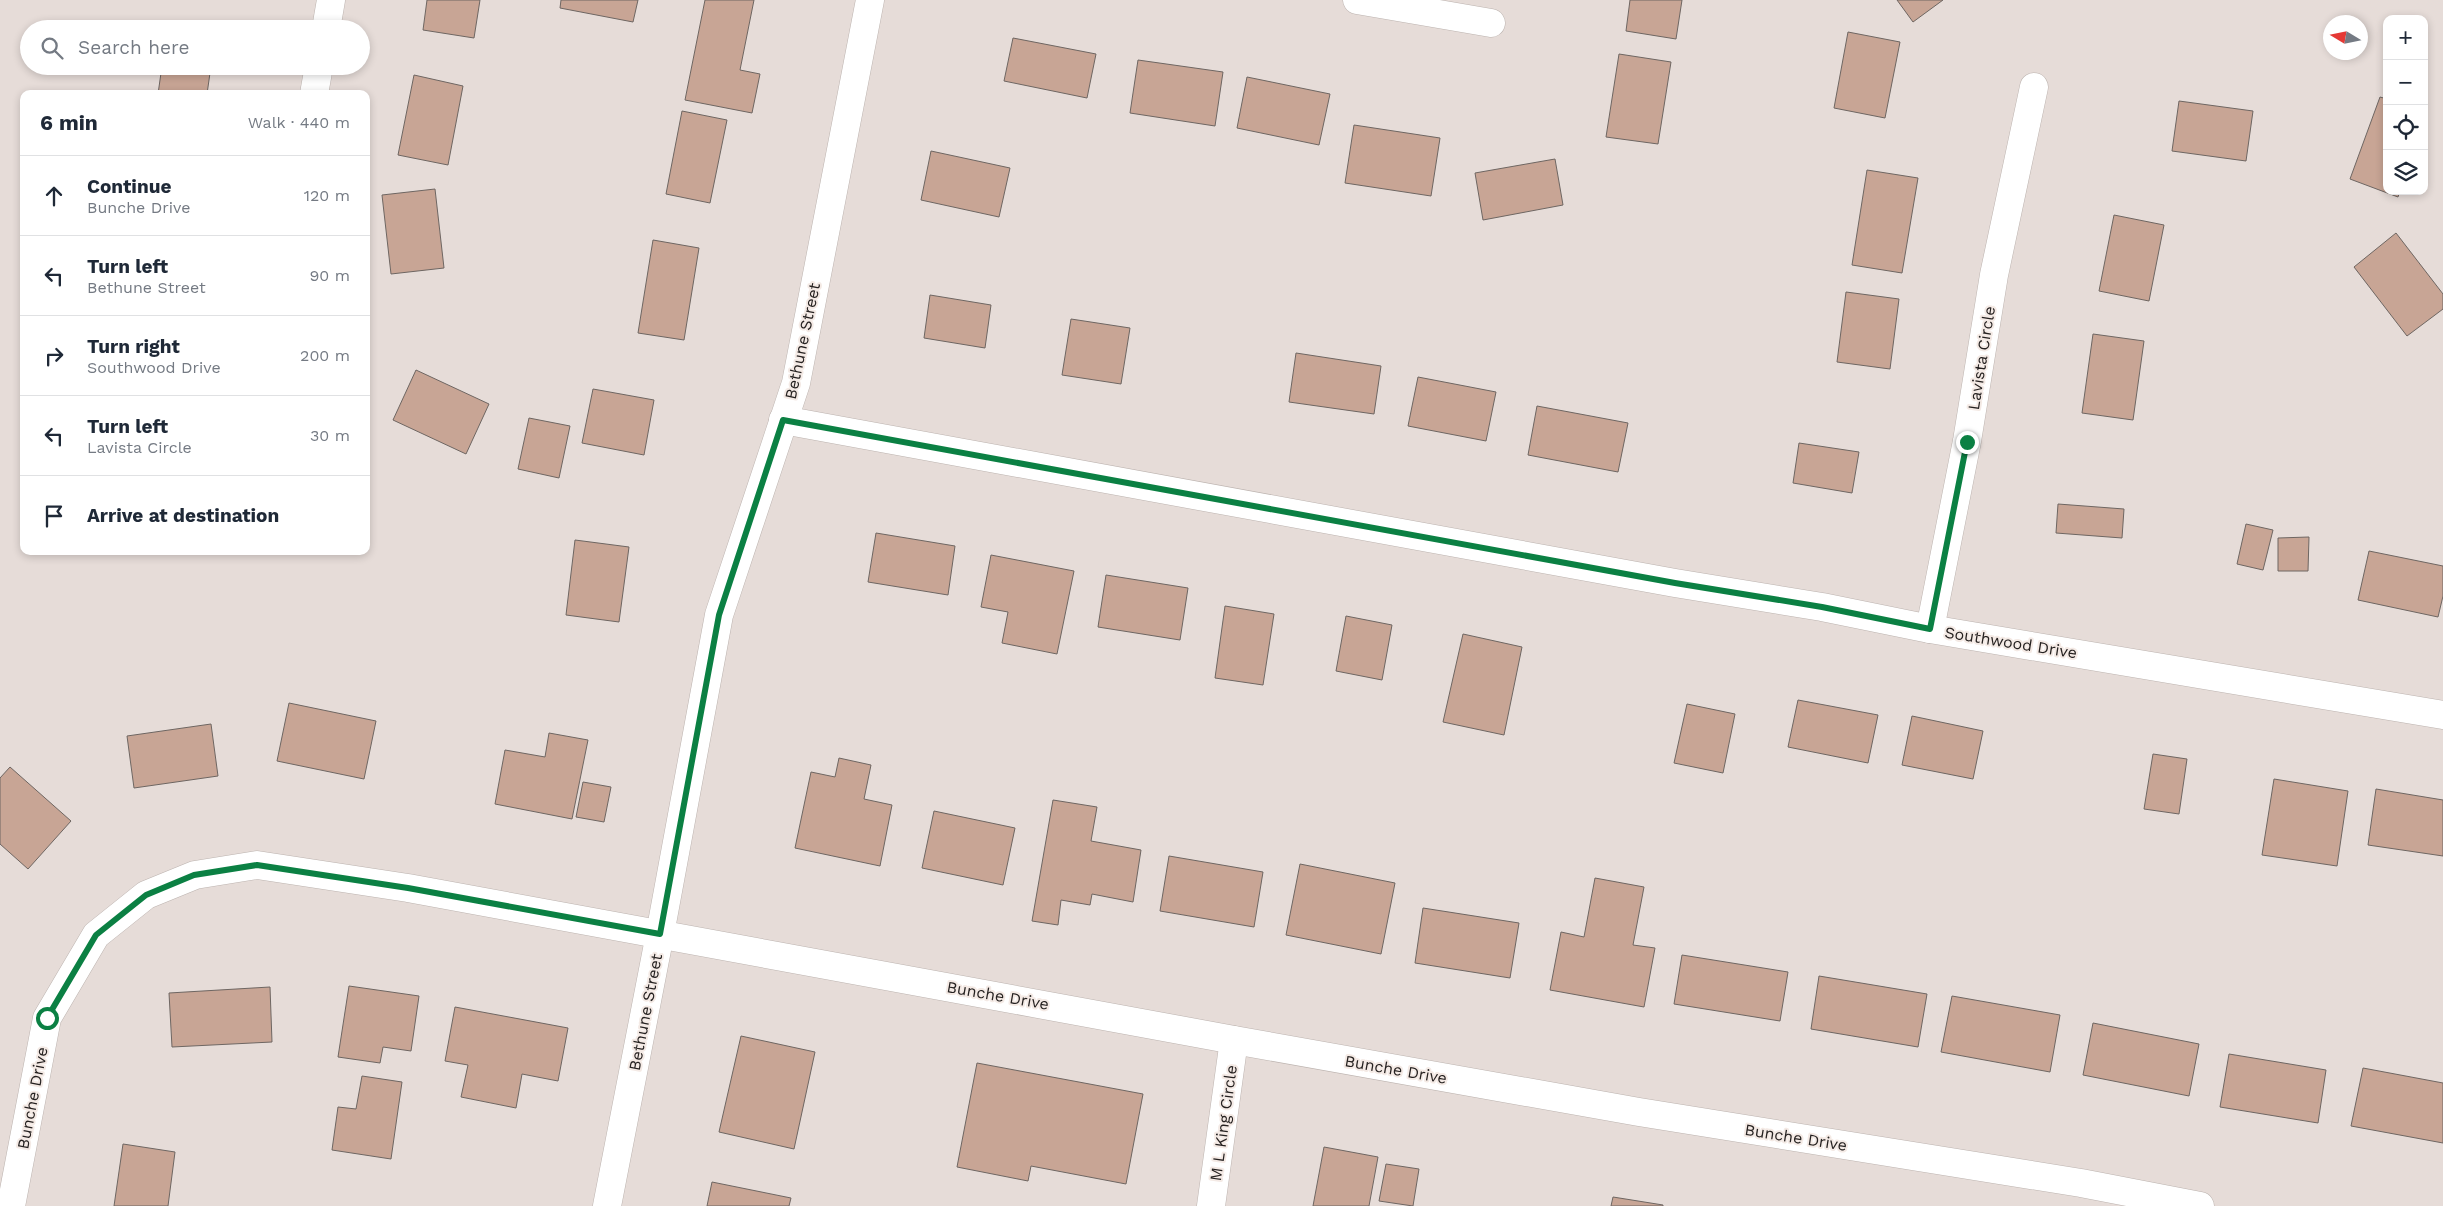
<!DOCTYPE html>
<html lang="en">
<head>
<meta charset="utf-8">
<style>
	body { margin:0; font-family:"Work Sans",sans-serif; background:#f2f2f3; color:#1f2937 }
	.controls { position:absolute; right:15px; top:15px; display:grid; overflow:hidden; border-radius:10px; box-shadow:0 2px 8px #0003 }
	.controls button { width:45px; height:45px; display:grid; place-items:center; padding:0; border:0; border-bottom:1px solid #e0e1e3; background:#fff; color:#1f2937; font:25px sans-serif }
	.compass { position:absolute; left:2323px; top:15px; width:45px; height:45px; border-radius:50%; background:#fff; box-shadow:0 2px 8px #0003; rotate:280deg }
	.stop { position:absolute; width:15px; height:15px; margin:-11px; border:4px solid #0b8043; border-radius:50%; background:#fff }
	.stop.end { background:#0b8043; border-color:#fff; box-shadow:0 1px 5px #0008 }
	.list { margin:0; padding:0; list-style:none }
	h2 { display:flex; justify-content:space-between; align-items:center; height:65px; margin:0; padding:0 20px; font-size:21px }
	h2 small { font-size:16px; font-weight:400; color:#747a83 }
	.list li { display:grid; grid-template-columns:32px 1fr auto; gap:15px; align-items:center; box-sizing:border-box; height:80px; padding:0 20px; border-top:1px solid #e0e1e3 }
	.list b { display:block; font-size:19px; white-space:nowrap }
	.list p { margin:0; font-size:16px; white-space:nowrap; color:#747a83 }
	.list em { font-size:16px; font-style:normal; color:#747a83 }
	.icon { flex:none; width:28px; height:28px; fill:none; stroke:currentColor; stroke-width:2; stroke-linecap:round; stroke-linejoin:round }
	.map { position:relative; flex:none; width:2443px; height:1206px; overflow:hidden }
	.search { position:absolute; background:#fff; box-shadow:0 2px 8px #0003; left:20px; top:20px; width:350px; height:55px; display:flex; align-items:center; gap:12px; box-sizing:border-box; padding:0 18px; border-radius:28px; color:#747a83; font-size:19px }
	.panel { position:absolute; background:#fff; box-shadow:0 2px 8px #0003; left:20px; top:90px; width:350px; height:465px; border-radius:10px }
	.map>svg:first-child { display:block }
	.building { fill:#c8a595; stroke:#6e6662 }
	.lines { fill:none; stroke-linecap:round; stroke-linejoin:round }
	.minor-casing { stroke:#bcb3af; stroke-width:29 }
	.minor { stroke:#fff; stroke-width:28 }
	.route { stroke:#0b8043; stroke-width:6 }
	.labels { text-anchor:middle; stroke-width:4; stroke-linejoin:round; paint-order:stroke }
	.street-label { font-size:16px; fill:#252120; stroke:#f4eae5 }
</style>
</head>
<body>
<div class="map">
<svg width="2443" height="1206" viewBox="0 0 2443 1206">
	<rect width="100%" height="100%" fill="#e6dcd8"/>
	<g class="building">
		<polygon points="427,0 480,0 474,38 423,30"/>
		<polygon points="561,0 638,0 633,22 560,8"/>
		<polygon points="705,0 754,0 740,70 760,74 752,113 685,100"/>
		<polygon points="1630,0 1682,0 1676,39 1626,31"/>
		<polygon points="1897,0 1943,0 1913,22"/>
		<polygon points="168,24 202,29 167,29"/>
		<polygon points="1848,32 1900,42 1885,118 1834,108"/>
		<polygon points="1013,38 1096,54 1087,98 1004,81"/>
		<polygon points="1619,54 1671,62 1658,144 1606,137"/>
		<polygon points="1138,60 1223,72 1215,126 1130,113"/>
		<polygon points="162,66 211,66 207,94 158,94"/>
		<polygon points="414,75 463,86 448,165 398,155"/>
		<polygon points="1247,77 1330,94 1319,145 1237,128"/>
		<polygon points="2380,97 2387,99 2387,191 2400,191 2398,197 2350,179"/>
		<polygon points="2179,101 2253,111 2246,161 2172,151"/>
		<polygon points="682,111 727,120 710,203 666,194"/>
		<polygon points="1354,125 1440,138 1431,196 1345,183"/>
		<polygon points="931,151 1010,168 999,217 921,200"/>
		<polygon points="1555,159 1563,205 1483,220 1475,173"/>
		<polygon points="1867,170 1918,178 1902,273 1852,265"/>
		<polygon points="435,189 444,268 391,274 382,195"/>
		<polygon points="2114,215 2164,225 2149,301 2099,291"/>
		<polygon points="2396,233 2443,294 2443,309 2407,336 2354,267"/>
		<polygon points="653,240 699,248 684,340 638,333"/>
		<polygon points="1846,292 1899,299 1890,369 1837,362"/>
		<polygon points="930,295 991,305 985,348 924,338"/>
		<polygon points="1071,319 1130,328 1121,384 1062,375"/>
		<polygon points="2093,334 2144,341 2133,420 2082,413"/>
		<polygon points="1296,353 1381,366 1374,414 1289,402"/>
		<polygon points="416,370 489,404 466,454 393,420"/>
		<polygon points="1418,377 1496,392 1486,441 1408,426"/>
		<polygon points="593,389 654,400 644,455 582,443"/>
		<polygon points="1537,406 1628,423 1618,472 1528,455"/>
		<polygon points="529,418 570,426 559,478 518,469"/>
		<polygon points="1799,443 1859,452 1852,493 1793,483"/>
		<polygon points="2058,504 2124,509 2122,538 2056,533"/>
		<polygon points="2246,524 2273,530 2263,570 2237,564"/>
		<polygon points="876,533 955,546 948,595 868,582"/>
		<polygon points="2309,537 2308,571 2278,571 2278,538"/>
		<polygon points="575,540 629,547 619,622 566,615"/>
		<polygon points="2369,551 2443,566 2443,596 2438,617 2358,600"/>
		<polygon points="991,555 1074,571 1057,654 1002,643 1008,612 981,607"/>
		<polygon points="1106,575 1188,588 1180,640 1098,627"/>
		<polygon points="1225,606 1274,614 1263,685 1215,678"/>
		<polygon points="1346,616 1392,625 1382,680 1336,671"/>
		<polygon points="1463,634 1522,647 1504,735 1443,722"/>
		<polygon points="1798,700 1878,715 1868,763 1788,747"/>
		<polygon points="289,703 376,721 364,779 277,761"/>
		<polygon points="1687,704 1735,714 1723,773 1674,763"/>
		<polygon points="1912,716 1983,731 1973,779 1902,765"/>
		<polygon points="211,724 218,776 134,788 127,736"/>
		<polygon points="549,733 588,740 572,819 495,804 505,750 545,757"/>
		<polygon points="2153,754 2187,759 2179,814 2144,809"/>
		<polygon points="839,758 871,765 864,799 892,805 880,866 795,848 811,772 835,777"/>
		<polygon points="10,767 71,821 28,869 0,844 0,778"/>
		<polygon points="2274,779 2348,791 2337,866 2262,855"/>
		<polygon points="583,782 611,787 604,822 576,817"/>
		<polygon points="2376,789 2443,800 2443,856 2368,845"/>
		<polygon points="1053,800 1097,807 1091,841 1141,850 1133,902 1092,894 1090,905 1061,900 1058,925 1032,921"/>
		<polygon points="934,811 1015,828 1003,885 922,868"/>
		<polygon points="1169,856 1263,872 1254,927 1160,911"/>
		<polygon points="1300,864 1395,883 1381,954 1286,935"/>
		<polygon points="1595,878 1644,887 1633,945 1655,948 1644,1007 1550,990 1561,932 1584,937"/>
		<polygon points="1423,908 1519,923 1510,978 1415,963"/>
		<polygon points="1682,955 1788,972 1780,1021 1674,1004"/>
		<polygon points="1819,976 1927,994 1918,1047 1811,1029"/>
		<polygon points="349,986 419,996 411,1051 383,1047 380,1063 338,1057"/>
		<polygon points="270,987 272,1042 172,1047 169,993"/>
		<polygon points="1952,996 2060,1015 2050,1072 1941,1052"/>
		<polygon points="455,1007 568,1028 558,1081 522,1074 516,1108 461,1097 468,1065 445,1061"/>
		<polygon points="2093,1023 2199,1044 2189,1096 2083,1075"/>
		<polygon points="741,1036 815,1052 794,1149 719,1132"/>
		<polygon points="2229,1054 2326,1070 2318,1123 2220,1107"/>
		<polygon points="977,1063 1143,1094 1126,1184 1031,1166 1028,1181 957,1167"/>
		<polygon points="2363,1068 2443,1083 2443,1143 2351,1126"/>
		<polygon points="362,1076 402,1082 391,1159 332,1150 338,1107 356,1109"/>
		<polygon points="123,1144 175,1152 168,1206 114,1206"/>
		<polygon points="1324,1147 1378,1157 1369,1206 1313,1206"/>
		<polygon points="1386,1164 1419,1169 1413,1206 1379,1201"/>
		<polygon points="712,1182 791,1198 789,1206 707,1206"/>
		<polygon points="1613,1197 1663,1205 1663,1206 1611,1206"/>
	</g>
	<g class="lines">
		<g class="minor-casing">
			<g id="minor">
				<polyline points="1357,0 1491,23"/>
				<polyline points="326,29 331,0"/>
				<polyline points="314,94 319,66"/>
				<polyline points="783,420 1675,583 1822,607 1930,629 2443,715"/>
				<polyline points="1930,629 1967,441 1994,275 2034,87"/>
				<polyline points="11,1206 47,1018 96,935 146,895 195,875 257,865 408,888 1234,1040 1639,1112 2081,1183 2200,1206"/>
				<polyline points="607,1206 660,934 719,615 796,383 870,0"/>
				<polyline points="1211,1206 1234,1040"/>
			</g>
		</g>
		<use href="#minor" class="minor"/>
	</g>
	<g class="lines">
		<polyline class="route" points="47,1018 96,935 146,895 194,875 257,865 408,888 660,934 719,615 783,420 1675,583 1822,607 1930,629 1967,442"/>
	</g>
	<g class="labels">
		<g class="street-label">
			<text transform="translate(802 341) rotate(-78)" y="6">Bethune Street</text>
			<text transform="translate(1981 358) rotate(-81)" y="6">Lavista Circle</text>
			<text transform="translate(2011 642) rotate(9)" y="6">Southwood Drive</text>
			<text transform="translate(998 995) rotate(10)" y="6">Bunche Drive</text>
			<text transform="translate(645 1012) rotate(-79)" y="6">Bethune Street</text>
			<text transform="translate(1396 1069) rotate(10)" y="6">Bunche Drive</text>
			<text transform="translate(32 1098) rotate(-79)" y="6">Bunche Drive</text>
			<text transform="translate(1223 1123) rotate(-82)" y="6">M L King Circle</text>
			<text transform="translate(1796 1137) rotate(9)" y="6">Bunche Drive</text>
		</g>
	</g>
</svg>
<div class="controls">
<button>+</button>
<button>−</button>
<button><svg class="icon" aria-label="locate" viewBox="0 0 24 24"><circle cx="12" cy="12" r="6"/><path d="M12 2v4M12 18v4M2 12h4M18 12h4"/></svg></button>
<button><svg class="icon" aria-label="layers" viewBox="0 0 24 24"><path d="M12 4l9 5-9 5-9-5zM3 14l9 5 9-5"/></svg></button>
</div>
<svg class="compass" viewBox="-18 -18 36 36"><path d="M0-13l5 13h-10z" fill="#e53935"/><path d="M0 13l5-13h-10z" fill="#747a83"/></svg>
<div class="stop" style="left:47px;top:1018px"></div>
<div class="stop end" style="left:1967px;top:442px"></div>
<div class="search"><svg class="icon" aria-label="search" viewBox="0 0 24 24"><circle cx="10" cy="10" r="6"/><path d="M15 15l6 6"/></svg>Search here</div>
<section class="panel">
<h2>6 min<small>Walk · 440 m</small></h2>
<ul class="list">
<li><svg class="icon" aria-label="ahead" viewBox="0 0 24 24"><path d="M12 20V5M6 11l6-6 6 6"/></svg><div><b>Continue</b><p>Bunche Drive</p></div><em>120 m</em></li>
<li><svg class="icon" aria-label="left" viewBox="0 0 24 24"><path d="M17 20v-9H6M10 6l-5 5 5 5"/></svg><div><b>Turn left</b><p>Bethune Street</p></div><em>90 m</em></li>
<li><svg class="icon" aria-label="right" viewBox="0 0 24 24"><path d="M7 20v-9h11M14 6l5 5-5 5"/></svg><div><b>Turn right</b><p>Southwood Drive</p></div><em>200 m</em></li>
<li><svg class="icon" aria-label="left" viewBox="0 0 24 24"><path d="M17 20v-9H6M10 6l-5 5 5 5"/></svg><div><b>Turn left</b><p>Lavista Circle</p></div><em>30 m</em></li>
<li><svg class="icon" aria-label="arrive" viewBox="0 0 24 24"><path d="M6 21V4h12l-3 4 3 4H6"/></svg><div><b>Arrive at destination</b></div></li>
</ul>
</section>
</div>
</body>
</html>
